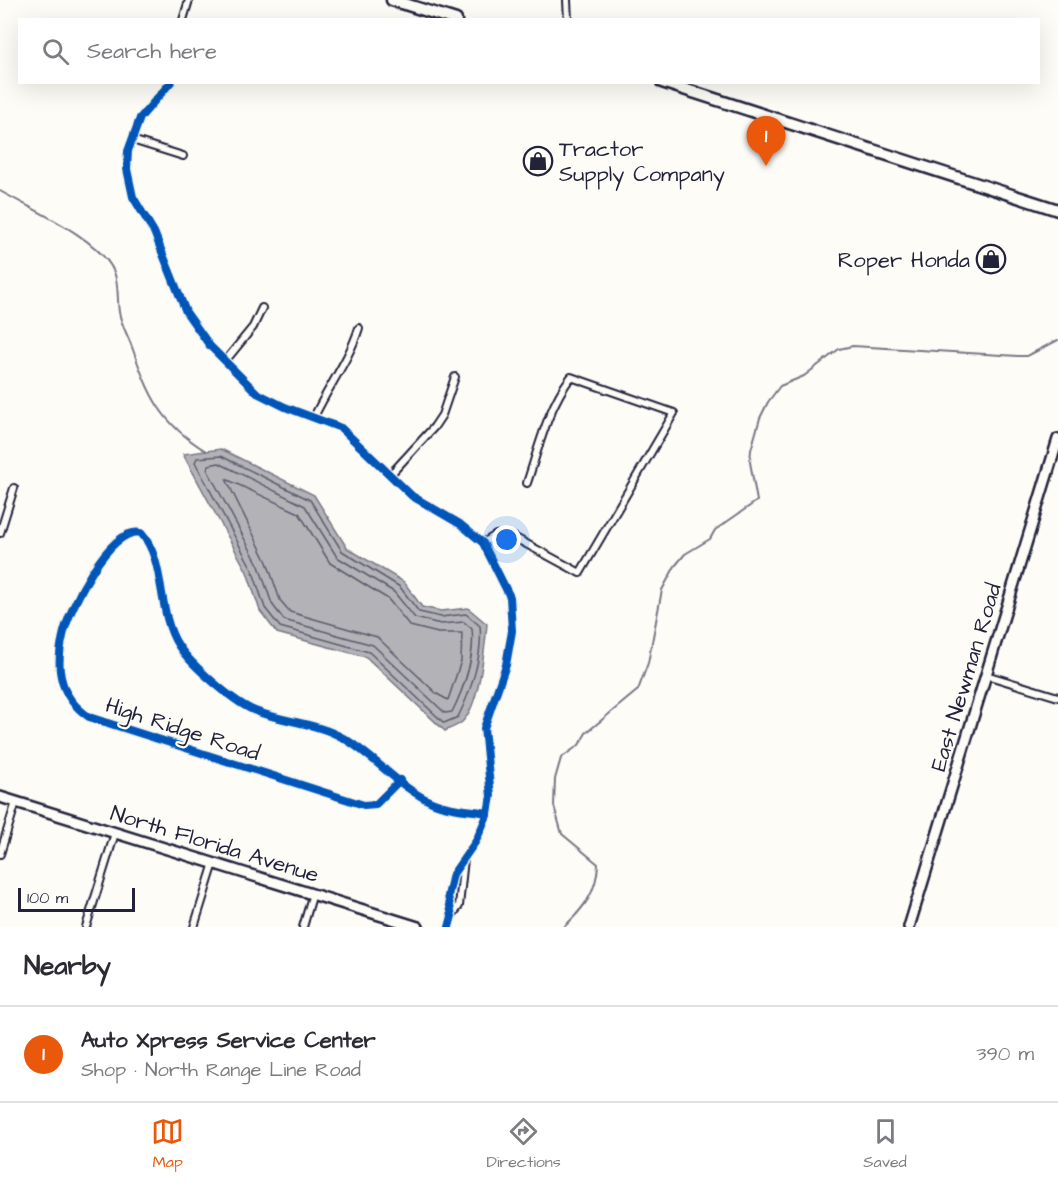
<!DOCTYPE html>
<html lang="en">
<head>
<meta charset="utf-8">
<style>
	body { margin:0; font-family:"Architects Daughter",sans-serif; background:#f7f7f7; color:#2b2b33 }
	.scale { position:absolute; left:18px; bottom:15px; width:117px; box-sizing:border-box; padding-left:6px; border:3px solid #22223b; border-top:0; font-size:16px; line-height:21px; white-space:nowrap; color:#22223b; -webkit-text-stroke:4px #fdfcf7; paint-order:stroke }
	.you { position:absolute; left:507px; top:540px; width:21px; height:21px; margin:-15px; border:4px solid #fff; border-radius:50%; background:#1a73e8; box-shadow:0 0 0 9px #1a73e833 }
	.badge { display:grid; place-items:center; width:39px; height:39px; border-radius:50%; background:#ea580c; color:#fff; font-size:20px; font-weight:700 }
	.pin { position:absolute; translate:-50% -50px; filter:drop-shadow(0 2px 3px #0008) }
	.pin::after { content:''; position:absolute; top:32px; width:21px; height:18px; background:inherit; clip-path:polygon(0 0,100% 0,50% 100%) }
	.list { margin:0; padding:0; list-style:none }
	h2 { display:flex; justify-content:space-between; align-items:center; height:78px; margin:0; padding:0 24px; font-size:26px }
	h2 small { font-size:20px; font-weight:400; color:#7c7c81 }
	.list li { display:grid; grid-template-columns:39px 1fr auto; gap:18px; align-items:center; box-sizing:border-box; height:96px; padding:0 24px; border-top:2px solid #e1e1e2 }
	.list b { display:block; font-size:22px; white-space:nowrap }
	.list p { margin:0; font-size:20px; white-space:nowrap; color:#7c7c81 }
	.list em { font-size:20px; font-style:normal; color:#7c7c81 }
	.icon { flex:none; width:33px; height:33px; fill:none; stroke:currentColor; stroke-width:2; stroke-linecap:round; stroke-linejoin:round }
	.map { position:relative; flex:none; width:1058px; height:927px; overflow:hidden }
	.search { position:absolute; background:#fff; box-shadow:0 6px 24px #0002; left:18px; right:18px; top:18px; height:66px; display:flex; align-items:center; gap:15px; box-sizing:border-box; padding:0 21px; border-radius:0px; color:#7c7c81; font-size:22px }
	.sheet { height:174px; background:#fff }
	nav { display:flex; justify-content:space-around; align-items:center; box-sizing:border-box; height:84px; border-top:2px solid #e1e1e2; background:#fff; font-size:16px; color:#7c7c81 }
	nav a { display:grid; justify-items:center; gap:3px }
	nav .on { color:#ea580c }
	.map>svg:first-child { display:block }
	.water { fill:#b2b2b7; stroke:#787885; stroke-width:1.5 }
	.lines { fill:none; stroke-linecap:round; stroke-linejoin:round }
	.shore { stroke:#5c5c6d; stroke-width:1.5 }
	.stream { stroke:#787885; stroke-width:2 }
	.street-casing { stroke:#22223b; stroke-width:10 }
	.secondary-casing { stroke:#22223b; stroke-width:14 }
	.primary-casing { stroke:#22223b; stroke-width:15 }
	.street { stroke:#fdfcf7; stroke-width:6 }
	.secondary { stroke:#fdfcf7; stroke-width:9 }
	.primary { stroke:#fdfcf7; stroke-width:10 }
	.cycleway-casing { stroke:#fdfcf7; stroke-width:11 }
	.cycleway { stroke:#0057b8; stroke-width:8 }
	.labels { text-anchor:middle; stroke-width:4.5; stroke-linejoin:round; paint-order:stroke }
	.poi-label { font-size:22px; fill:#22223b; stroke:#fdfcf7; text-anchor:start }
	.street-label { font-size:22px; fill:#22223b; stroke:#fdfcf7 }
</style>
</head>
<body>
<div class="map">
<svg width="1058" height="927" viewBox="0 0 1058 927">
	<rect width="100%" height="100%" fill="#fdfcf7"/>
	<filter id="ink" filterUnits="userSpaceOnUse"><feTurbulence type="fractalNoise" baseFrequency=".0167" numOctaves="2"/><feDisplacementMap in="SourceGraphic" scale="12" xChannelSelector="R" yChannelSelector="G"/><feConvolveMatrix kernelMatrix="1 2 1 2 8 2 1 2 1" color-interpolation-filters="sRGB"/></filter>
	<g filter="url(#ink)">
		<path class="water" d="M221 449 314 495 347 548 404 582 422 607 441 611 468 608 487 624C485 647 479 707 462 722 458 726 450 728 445 731L366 657 277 633 260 611 247 572 183 454Z"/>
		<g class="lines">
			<g class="shore">
				<path d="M221 456 310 500 342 551 400 587 419 612 441 617 466 614 480 626C483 655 471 691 458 717L444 723 369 652 280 627 265 608 252 569 195 462 197 458Z"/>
				<path d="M219 463 305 506 337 557 394 592 415 618 441 624 464 622 472 629C475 656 464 688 452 712L445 713 373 645 284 620 272 604 259 566 207 469 209 465Z"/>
				<polygon points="226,479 299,513 330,563 388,599 410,626 438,633 462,633 461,661 448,700 437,694 377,637 290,612 280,600 267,562"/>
			</g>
			<g class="stream">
				<path d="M0 191C31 209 100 238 114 272 119 284 117 299 119 312 121 324 128 336 132 347 149 395 160 423 206 451"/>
				<path d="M564 927C584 908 597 892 598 864L562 834 554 806 555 779 561 758 579 745 586 733 638 690 648 663 662 590 675 566 685 554 710 539 715 530 757 501 750 462 751 450 760 418 768 402 780 386 804 376 839 349 853 346 1018 356H1027L1058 340"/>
			</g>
			<g class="street-casing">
				<g id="street">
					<polyline points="567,0 568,20"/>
					<polyline points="183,20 189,0"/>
					<polyline points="171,82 140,118 128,151 127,169 133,197 154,232 186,312 210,346 257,393 285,407 341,428 412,496 460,524 483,543 510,597 512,631 506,665 484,728 491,796 488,813 476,841 453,874 448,896 452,916 449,927"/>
					<polyline points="132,140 183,156"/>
					<polyline points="226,360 253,327 262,308"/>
					<path d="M314 417C328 387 349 360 359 328"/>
					<polyline points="390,475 434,427 442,415 455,377"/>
					<polyline points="0,533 14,488"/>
					<path d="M483 543 496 535 508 534 580 573 674 413 571 377C548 407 539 447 527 483"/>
					<polyline points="986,675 1058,697"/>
					<path d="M400 780 376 804 364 805 89 717C75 707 65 696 61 677 58 664 60 649 63 636 68 610 110 525 141 533 166 560 157 613 178 645 190 664 236 705 258 712 286 722 318 723 345 739 376 757 400 789 434 803 451 810 470 810 488 813"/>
					<polyline points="0,854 16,802"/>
					<polyline points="452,916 459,906 464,859"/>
					<polyline points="86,927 115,833"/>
					<polyline points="194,927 214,863"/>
					<polyline points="303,927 313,893"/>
				</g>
			</g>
			<g class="secondary-casing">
				<g id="secondary">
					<polyline points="0,797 418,927"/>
					<polyline points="909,927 1058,439"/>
				</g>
			</g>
			<g class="primary-casing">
				<g id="primary">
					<polyline points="392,0 456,20"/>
					<polyline points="662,82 1058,210"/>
				</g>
			</g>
			<use href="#street" class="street"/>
			<use href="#secondary" class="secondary"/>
			<use href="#primary" class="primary"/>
			<g class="cycleway-casing">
				<g id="cycleway">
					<polyline points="171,82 140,118 128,151 127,169 133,197 154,232 186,312 210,346 257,393 285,407 341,428 412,496 460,524 483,543 510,597 512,631 506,665 484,728 491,796 488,813 476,841 453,874 448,896 452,916 449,927"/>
					<path d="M400 780 376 804 364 805 89 717C75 707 65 696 61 677 58 664 60 649 63 636 68 610 110 525 141 533 166 560 157 613 178 645 190 664 236 705 258 712 286 722 318 723 345 739 376 757 400 789 434 803 451 810 470 810 488 813"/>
				</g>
			</g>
			<use href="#cycleway" class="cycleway"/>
		</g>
	</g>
	<defs>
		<g id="shop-ring" transform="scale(1.5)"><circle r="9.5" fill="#fdfcf7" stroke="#22223b" stroke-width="1.5"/><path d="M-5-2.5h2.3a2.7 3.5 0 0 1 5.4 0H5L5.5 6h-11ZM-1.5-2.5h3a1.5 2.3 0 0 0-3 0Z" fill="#22223b"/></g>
	</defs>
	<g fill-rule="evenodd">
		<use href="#shop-ring" x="538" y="161"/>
		<use href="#shop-ring" x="991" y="259"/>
	</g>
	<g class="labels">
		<g class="poi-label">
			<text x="559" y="156">Tractor<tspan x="559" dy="25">Supply Company</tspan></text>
			<text x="970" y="267" text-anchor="end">Roper Honda</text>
		</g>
		<g class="street-label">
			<text transform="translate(965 677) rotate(-73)" y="8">East Newman Road</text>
			<text transform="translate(183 728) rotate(18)" y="8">High Ridge Road</text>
			<text transform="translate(215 843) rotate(17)" y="8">North Florida Avenue</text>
		</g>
	</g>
</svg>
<div class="scale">100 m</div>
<div class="you"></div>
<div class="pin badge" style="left:766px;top:166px">1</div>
<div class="search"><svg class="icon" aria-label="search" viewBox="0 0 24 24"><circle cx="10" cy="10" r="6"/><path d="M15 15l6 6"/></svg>Search here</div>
</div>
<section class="sheet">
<h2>Nearby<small></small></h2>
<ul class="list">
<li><span class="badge">1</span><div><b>Auto Xpress Service Center</b><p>Shop · North Range Line Road</p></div><em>390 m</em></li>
</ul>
</section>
<nav>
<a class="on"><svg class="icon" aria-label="map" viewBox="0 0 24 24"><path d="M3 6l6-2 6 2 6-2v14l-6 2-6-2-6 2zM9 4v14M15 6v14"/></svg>Map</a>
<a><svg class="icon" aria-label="directions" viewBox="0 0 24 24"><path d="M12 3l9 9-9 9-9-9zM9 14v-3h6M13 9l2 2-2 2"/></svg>Directions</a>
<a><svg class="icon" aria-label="saved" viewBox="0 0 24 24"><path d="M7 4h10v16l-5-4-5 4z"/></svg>Saved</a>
</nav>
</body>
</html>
